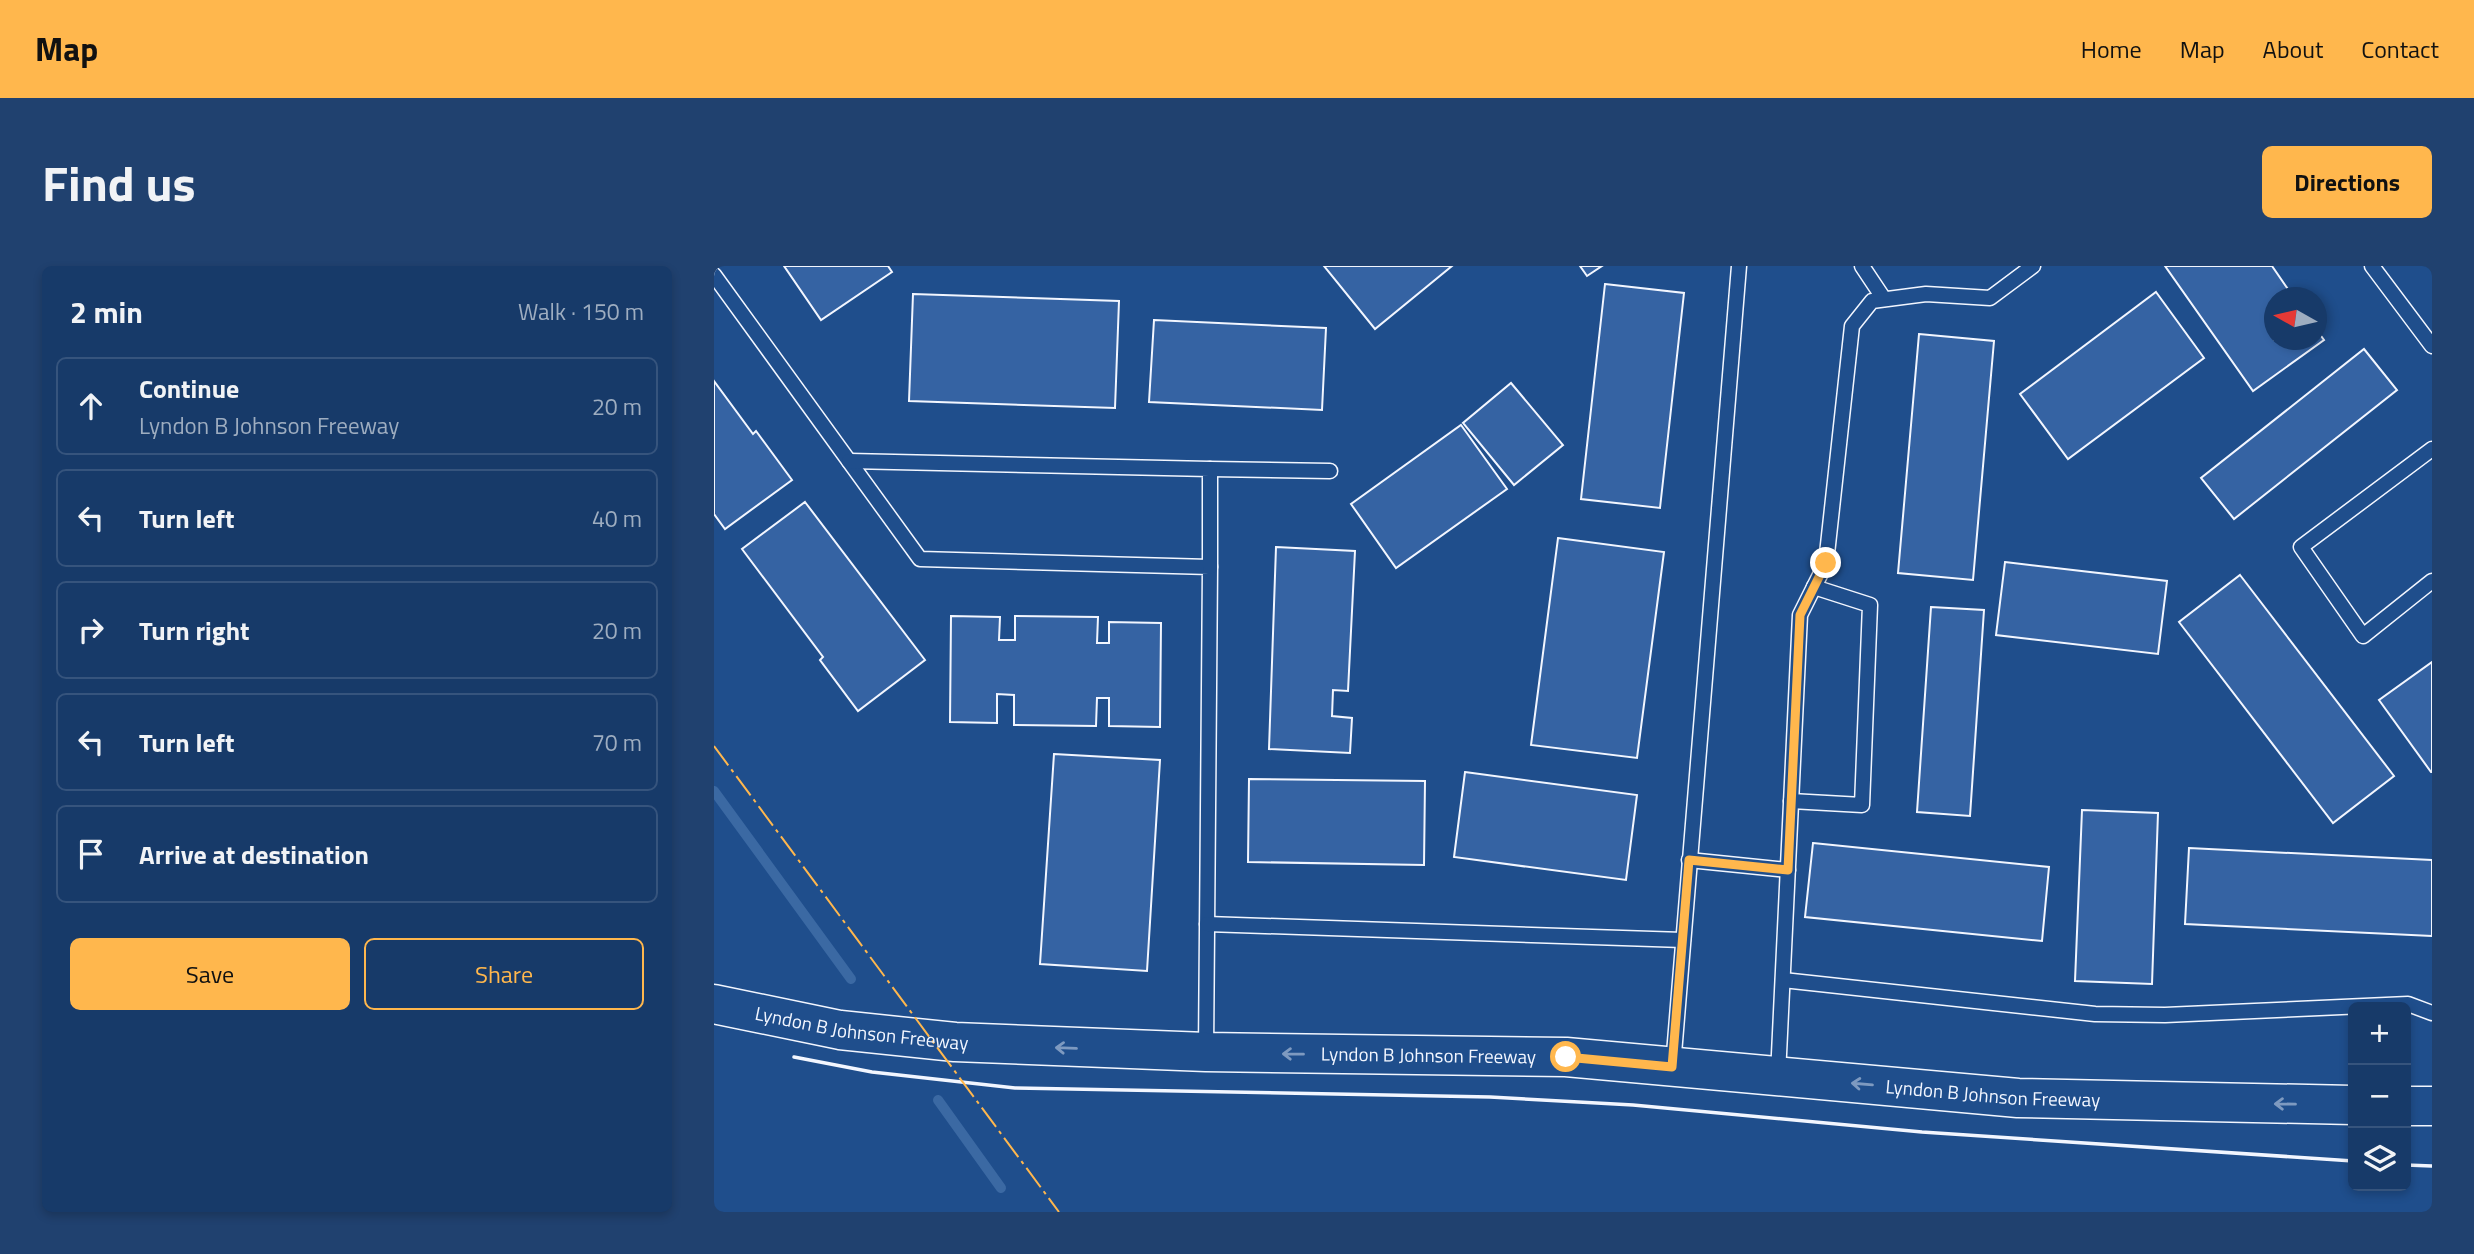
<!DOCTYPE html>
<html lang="en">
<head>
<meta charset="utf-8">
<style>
	body { margin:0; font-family:"Titillium Web",sans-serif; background:#20416f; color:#f1f3f6 }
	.controls { position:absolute; right:21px; bottom:21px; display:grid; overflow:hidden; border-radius:10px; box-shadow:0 4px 10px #0003 }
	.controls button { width:63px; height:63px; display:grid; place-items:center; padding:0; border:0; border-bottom:2px solid #36547d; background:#173a69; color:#f1f3f6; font:35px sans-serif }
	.compass { position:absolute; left:1550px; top:21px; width:63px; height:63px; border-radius:50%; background:#173a69; box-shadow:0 4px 10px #0003; rotate:278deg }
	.stop { position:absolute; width:21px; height:21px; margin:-16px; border:5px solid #ffb74d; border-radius:50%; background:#fff }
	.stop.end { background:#ffb74d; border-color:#fff; box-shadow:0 2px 7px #0008 }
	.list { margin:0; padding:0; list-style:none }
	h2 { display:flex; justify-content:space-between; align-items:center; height:91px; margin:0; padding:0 28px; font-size:30px }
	h2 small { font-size:23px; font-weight:400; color:#9eadc0 }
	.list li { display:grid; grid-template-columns:46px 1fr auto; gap:21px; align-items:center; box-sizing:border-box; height:98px; margin:0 14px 14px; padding:0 14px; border:2px solid #36547d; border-radius:10px }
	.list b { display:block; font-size:26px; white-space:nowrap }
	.list p { margin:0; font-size:23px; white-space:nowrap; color:#9eadc0 }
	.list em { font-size:23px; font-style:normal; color:#9eadc0 }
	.actions { display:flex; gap:14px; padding:21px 28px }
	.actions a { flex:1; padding:16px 0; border:2px solid #ffb74d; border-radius:10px; text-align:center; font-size:24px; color:#ffb74d }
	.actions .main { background:#ffb74d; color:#111 }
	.icon { flex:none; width:38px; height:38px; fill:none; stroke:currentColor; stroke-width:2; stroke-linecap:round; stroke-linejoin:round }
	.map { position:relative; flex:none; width:1718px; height:946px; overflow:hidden; border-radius:10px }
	header { display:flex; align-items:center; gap:42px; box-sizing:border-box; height:98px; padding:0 35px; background:#ffb74d; color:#111 }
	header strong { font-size:33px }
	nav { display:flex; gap:38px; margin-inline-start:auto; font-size:24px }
	.intro { display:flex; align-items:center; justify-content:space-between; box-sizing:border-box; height:168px; padding:0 42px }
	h1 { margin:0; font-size:49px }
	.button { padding:18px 32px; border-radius:10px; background:#ffb74d; color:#111; font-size:24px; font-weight:700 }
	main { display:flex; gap:42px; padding:0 42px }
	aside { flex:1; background:#173a69; border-radius:10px; box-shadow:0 4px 10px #0003 }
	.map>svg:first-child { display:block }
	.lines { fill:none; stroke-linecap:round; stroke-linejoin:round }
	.stream { stroke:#3b69a3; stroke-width:10 }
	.building { fill:#3563a3; stroke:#f2f6ff; stroke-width:2 }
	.service-casing { stroke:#f2f6ff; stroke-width:17 }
	.secondary-casing { stroke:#f2f6ff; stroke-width:41 }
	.service { stroke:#1f4e8c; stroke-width:14 }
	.secondary { stroke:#1f4e8c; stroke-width:38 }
	.wall { stroke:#f2f6ff; stroke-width:3.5 }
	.power { stroke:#ffb74d; stroke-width:2; stroke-dasharray:24 5 3.5 5; stroke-linecap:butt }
	.oneway { stroke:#7e9ac0 }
	.route { stroke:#ffb74d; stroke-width:9 }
	.labels { text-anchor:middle; stroke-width:5; stroke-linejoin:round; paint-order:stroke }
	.street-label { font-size:19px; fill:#f2f6ff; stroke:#1f4e8c }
</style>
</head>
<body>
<header>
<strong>Map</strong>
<nav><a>Home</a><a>Map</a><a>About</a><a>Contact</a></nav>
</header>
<div class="intro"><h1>Find us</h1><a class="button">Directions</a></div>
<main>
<aside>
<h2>2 min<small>Walk · 150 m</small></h2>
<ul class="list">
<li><svg class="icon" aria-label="ahead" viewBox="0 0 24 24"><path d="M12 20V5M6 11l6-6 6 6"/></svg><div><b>Continue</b><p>Lyndon B Johnson Freeway</p></div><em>20 m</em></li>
<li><svg class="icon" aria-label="left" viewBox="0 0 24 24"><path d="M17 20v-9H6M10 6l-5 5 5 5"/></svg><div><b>Turn left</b></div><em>40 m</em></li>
<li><svg class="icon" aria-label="right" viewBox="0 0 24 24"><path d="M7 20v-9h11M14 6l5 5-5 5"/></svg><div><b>Turn right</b></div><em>20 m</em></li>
<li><svg class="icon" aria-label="left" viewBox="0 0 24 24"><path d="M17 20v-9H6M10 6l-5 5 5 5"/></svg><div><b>Turn left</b></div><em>70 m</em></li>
<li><svg class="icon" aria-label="arrive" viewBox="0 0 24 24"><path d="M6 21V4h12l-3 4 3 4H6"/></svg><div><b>Arrive at destination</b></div></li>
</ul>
<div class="actions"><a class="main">Save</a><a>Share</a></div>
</aside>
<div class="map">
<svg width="1718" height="946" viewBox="0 0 1718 946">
	<rect width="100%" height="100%" fill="#1f4e8c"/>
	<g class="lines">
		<g class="stream">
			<polyline points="0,525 137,713"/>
			<polyline points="224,834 287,922"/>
		</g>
	</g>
	<g class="building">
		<polygon points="70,0 174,0 178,6 107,54"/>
		<polygon points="610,0 738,0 661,63"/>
		<polygon points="866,0 888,0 873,10"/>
		<polygon points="1451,0 1558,0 1580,32 1560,32 1560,74 1602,74 1602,63 1610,74 1539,125"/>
		<polygon points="891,18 970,27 946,242 867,233"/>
		<polygon points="1442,26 1490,92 1354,193 1306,128"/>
		<polygon points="199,28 405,35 401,142 195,135"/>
		<polygon points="440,54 612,62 608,144 435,136"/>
		<polygon points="1205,68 1280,75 1259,314 1184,307"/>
		<polygon points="1650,83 1683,124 1520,253 1487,212"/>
		<polygon points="0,115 39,168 42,165 78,214 11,263 0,248"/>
		<polygon points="797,117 849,179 800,219 749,157"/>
		<polygon points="747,159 793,223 682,302 637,238"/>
		<polygon points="91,236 211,394 144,445 106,394 109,391 28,283"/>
		<polygon points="844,272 950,286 923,492 817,479"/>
		<polygon points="562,281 641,285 634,425 619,424 618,450 638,452 636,487 555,483"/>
		<polygon points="1291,296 1453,315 1444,388 1282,369"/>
		<polygon points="1526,309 1680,510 1619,557 1465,356"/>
		<polygon points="1217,341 1270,344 1256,550 1203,546"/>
		<polygon points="237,350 286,351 285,374 301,374 301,350 384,351 383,377 395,377 395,356 447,357 446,461 395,460 395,432 383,432 382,460 300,459 300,429 283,428 283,457 236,456"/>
		<polygon points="1718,396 1718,506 1717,506 1665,434"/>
		<polygon points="340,488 446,494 433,705 326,698"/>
		<polygon points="751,506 923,529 912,614 740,591"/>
		<polygon points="535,513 711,515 710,599 534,596"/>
		<polygon points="1368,544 1444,547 1438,718 1361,715"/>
		<polygon points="1099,577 1335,601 1328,675 1091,651"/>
		<polygon points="1475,582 1718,594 1718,670 1471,658"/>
	</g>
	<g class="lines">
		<g class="service-casing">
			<g id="service">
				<polyline points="1148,0 1170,33"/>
				<polyline points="1658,0 1718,80"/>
				<polyline points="0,9 206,293 496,301 492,786"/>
				<polyline points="1718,183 1587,281 1649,370 1718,315"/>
				<polyline points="135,195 496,203 496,301"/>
				<polyline points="496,203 616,205"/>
				<polyline points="1077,535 1148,539 1156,339 1100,321"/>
				<polyline points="975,594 1074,604"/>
				<polyline points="493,658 969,674"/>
				<polyline points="1069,714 1381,748 1451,749 1694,738 1718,747"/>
				<polyline points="959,800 1025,0"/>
				<polyline points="1064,809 1086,349 1112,297 1138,60 1158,35 1212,28 1276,32 1319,0"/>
			</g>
		</g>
		<g class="secondary-casing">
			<g id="secondary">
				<path id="s1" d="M0 738 126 764 241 776 492 786 852 791 1304 832 1639 839"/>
				<polyline points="1692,840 1718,840"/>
			</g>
		</g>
		<use href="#service" class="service"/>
		<use href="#secondary" class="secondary"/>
		<g class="wall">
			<polyline points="80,791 158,806 301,822 776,831 919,839 1208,866 1639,895"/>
			<polyline points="1692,899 1718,900"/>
		</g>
		<polyline class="power" points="0,480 345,946"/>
	</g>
	<defs><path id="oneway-shaft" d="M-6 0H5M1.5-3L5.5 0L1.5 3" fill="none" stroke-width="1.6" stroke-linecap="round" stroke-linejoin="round" transform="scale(1.75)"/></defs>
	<g class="oneway">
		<use href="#oneway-shaft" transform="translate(352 782) rotate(-178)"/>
		<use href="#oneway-shaft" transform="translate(579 788) rotate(-179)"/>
		<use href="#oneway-shaft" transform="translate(1148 818) rotate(-175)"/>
		<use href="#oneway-shaft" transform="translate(1571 838) rotate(-179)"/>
	</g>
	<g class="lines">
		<polyline class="route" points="852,791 958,801 975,594 1074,604 1086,349 1112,297"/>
	</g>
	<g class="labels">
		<g class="street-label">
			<text dy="7" stroke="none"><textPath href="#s1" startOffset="150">Lyndon B Johnson Freeway</textPath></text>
			<text dy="7" stroke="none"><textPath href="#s1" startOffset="718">Lyndon B Johnson Freeway</textPath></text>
			<text dy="7" stroke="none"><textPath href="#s1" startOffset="1284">Lyndon B Johnson Freeway</textPath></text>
		</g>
	</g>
</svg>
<div class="controls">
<button>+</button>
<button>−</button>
<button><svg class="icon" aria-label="layers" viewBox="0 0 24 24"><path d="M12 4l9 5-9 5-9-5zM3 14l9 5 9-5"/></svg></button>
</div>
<svg class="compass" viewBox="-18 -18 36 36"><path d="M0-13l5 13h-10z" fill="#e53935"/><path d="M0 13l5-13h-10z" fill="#9eadc0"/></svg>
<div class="stop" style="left:852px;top:791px"></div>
<div class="stop end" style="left:1112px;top:297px"></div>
</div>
</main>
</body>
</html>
